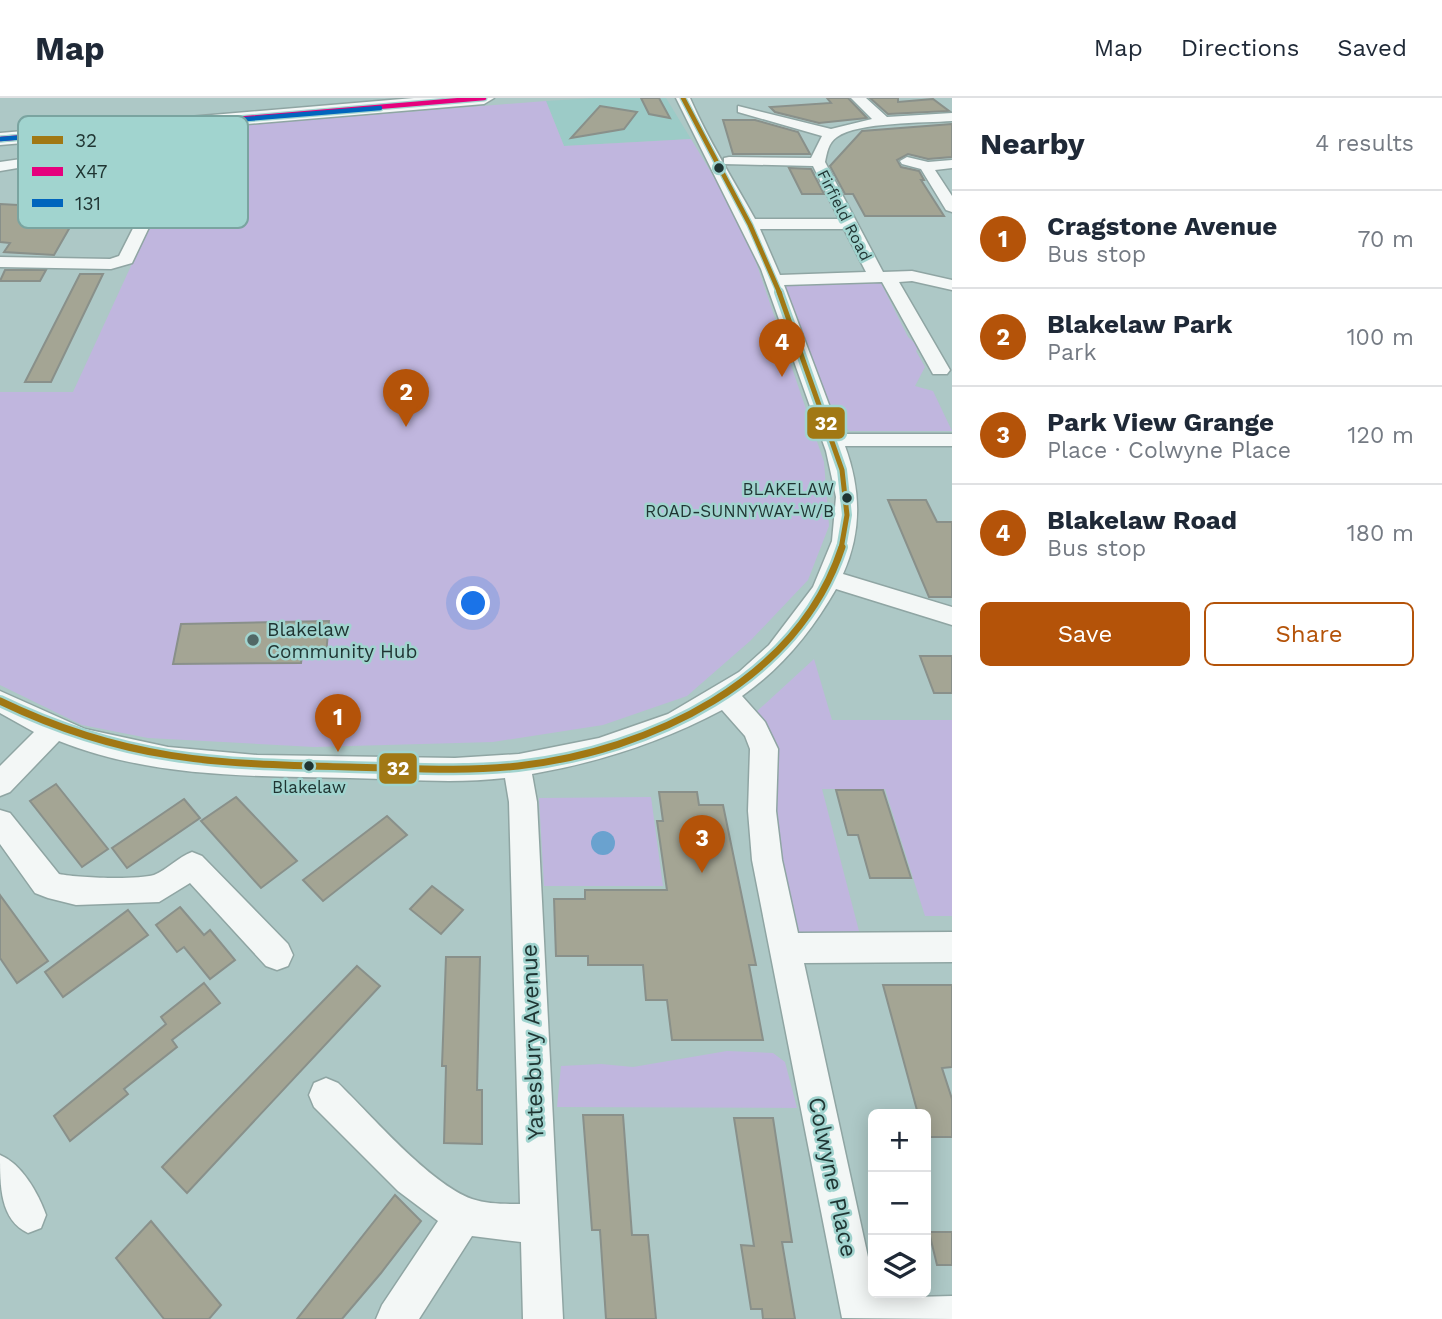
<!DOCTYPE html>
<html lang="en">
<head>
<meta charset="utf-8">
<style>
	body { margin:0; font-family:"Work Sans",sans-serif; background:#f6f6f7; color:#1f2937 }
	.controls { position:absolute; right:21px; bottom:21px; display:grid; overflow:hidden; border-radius:10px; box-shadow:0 4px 18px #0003 }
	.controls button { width:63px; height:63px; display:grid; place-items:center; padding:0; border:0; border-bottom:2px solid #e0e1e3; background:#fff; color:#1f2937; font:35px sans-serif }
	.you { position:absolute; left:474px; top:506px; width:24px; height:24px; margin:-18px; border:5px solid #fff; border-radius:50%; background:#1a73e8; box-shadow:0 0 0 10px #1a73e833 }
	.badge { display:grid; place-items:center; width:46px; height:46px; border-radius:50%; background:#b45309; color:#fff; font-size:23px; font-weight:700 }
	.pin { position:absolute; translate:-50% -58px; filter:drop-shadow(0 2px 4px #0008) }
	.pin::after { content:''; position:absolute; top:37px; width:24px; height:21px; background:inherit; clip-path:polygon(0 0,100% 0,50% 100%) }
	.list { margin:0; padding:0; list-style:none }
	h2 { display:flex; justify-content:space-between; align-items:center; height:91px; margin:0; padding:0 28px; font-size:30px }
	h2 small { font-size:23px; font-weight:400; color:#747a83 }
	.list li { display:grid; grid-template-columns:46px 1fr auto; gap:21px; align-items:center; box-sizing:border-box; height:98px; padding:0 28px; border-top:2px solid #e0e1e3 }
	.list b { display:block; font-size:26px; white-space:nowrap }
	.list p { margin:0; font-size:23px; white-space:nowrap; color:#747a83 }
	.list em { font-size:23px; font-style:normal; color:#747a83 }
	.actions { display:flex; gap:14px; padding:21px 28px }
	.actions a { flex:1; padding:16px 0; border:2px solid #b45309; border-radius:10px; text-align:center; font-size:24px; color:#b45309 }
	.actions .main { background:#b45309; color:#fff }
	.icon { flex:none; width:38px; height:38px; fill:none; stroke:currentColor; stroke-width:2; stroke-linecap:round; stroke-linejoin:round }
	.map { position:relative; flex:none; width:952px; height:1221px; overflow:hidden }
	header { display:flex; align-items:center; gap:42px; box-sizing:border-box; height:98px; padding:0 35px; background:#fff; border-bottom:2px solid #e0e1e3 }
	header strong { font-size:33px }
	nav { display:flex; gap:38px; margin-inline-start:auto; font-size:24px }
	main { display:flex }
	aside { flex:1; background:#fff }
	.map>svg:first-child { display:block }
	.built { fill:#9ccbc7 }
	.green { fill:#c0b6de }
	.water { fill:#6aa2cf }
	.building { fill:#a4a594; stroke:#89908a; stroke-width:2 }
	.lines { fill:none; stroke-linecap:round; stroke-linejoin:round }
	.minor-casing { stroke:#8fa5a3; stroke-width:3 }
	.highway-casing { stroke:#8fa5a3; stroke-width:3 }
	.minor { fill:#f3f7f6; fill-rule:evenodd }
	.highway { fill:#f3f7f6; fill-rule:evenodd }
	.bus-1-far2-casing { stroke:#a1d4cf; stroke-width:7 }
	.bus-1-far1-casing { stroke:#a1d4cf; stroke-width:10 }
	.bus-1-casing { stroke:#a1d4cf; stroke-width:12 }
	.bus-2-casing { stroke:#a1d4cf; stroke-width:7 }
	.bus-3-casing { stroke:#a1d4cf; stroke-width:7 }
	.bus-1-far2 { stroke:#a17814; stroke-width:4.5 }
	.bus-1-far1 { stroke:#a17814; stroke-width:5 }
	.bus-1 { stroke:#a17814; stroke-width:7 }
	.bus-2 { stroke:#e5007d; stroke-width:4.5 }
	.bus-3 { stroke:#0065bd; stroke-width:4.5 }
	.bus-dot { fill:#1f3432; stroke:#a1d4cf; stroke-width:2.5 }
	.poi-dot { fill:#516866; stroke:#a1d4cf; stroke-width:2.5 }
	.labels { text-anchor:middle; stroke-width:5; stroke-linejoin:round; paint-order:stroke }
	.far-street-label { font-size:16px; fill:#1f3432; stroke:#a1d4cf }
	.bus-label { font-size:17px; fill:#1f3432; stroke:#a1d4cf; text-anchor:end }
	.poi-label { font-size:19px; fill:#1f3432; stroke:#a1d4cf; text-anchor:start }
	.near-street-label { font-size:23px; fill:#1f3432; stroke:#a1d4cf }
	.key { fill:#a1d4cf; stroke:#7aa4a0; stroke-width:2 }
	.key-label { font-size:19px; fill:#1f3432 }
	.line-badge { stroke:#a1d4cf; stroke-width:2.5 }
	.badge-label { font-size:19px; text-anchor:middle; font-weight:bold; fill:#fff }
</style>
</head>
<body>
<header>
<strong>Map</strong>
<nav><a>Map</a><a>Directions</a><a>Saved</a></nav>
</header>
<main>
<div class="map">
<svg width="952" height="1221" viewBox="0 0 952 1221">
	<rect width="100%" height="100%" fill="#adc8c6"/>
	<polygon class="built" points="595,0 666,0 691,41 564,48 546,3"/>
	<g class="green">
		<polygon points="546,3 564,48 691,41 744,129 824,364 829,428 808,482 750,543 687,598 603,627 493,644 314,649 148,640 82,627 0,587 0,294 73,294 194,31"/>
		<polygon points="881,185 908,239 919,249 916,253 925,269 915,288 933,293 952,333 850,333 835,322 782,186"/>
		<polygon points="814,561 832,622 952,622 952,818 925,818 885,691 822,691 860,837 801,838 786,828 754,616"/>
		<polygon points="651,699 663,788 544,788 539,700"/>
		<polygon points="727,953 773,955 785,964 797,1010 557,1009 561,968 601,966 633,969"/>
	</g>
	<circle class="water" cx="603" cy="745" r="12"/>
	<g class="building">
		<polygon points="641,0 659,0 670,20 649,16"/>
		<polygon points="827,0 848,0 867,20 819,25 775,14 770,9 831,5"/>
		<polygon points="870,0 898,0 898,4 933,1 949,13 888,16"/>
		<polygon points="600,8 637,14 624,31 571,40"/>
		<polygon points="723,22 755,22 798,34 810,56 733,56"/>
		<polygon points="952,26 952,59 928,61 908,56 897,62 901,69 919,73 924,82 921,82 944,118 865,118 853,96 845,96 830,68 862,33"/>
		<polygon points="67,45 128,46 105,87 97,82 54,157 4,154 10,145 0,144 0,106 18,107 44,68 49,67 58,47"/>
		<polygon points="789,70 811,71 824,96 802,96"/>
		<polygon points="5,172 46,172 40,183 0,183"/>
		<polygon points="80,176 103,176 51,284 25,284"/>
		<polygon points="888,402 926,402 937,424 952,424 952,499 929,499"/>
		<polygon points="329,523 326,557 302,558 301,565 173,566 181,526"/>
		<polygon points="920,558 952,558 952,595 934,595"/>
		<polygon points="56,686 108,751 82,769 30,703"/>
		<polygon points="836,692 883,692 911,780 870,780 858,737 848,737"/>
		<polygon points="659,694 697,694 699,707 723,707 756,867 749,867 763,942 672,942 667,902 646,902 643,867 588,867 588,858 556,858 554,801 585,801 585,792 667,792 657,723 663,723"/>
		<polygon points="236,699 297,763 261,790 201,723"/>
		<polygon points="184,701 200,720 127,770 112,750"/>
		<polygon points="387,718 407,737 323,803 303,782"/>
		<polygon points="432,788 463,812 441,836 410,811"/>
		<polygon points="0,797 48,863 17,885 0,860"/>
		<polygon points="180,809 204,837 210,832 235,862 210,881 184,849 177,854 156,827"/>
		<polygon points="128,812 148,837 63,899 45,874"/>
		<polygon points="446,859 480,859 477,992 482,992 482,1046 444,1045 446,968 442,968"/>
		<polygon points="357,868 380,888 187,1095 162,1069"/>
		<polygon points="204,885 220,905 172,942 177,949 124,991 128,996 70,1043 54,1018 166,926 161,919"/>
		<polygon points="883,887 952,887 952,969 942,970 952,1001 952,1039 926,1039 926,1016 918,1016"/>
		<polygon points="583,1017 623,1017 632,1137 648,1137 656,1221 606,1221 600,1132 592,1132"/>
		<polygon points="734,1020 773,1020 792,1144 782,1144 795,1221 763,1221 762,1211 751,1211 741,1147 754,1148"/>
		<polygon points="395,1097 421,1123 381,1175 342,1221 297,1221"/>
		<polygon points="151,1123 221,1207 209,1221 164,1221 116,1160"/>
		<polygon points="929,1134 952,1134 952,1167 937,1167"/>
	</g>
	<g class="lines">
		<g class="minor-casing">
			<g id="minor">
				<path d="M676 0H690C708 42 733 81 755 121H839L813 68 724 66V60L729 59 811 60 822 38 738 14V8L831 31 872 21 851 0H866L887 19 952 15V23C924 25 858 24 837 39 828 45 827 55 825 64L883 174 912 173 952 182V192L912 183 899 184 950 272 947 276H933L882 184 784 187 840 336H952V348H845C861 392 862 433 843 476L952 509V527L836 491C812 533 782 570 742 598L765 624 778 651 776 713 782 762 798 835 952 834V864L804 865 873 1182V1195L877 1200 952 1198V1221L842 1220 752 762 748 713 750 651 745 638 722 612C662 644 600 664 532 676L537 704 563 1221H523L521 1144 472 1138 419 1221H376L382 1207 438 1123 398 1093 314 1009 309 997 314 985 326 980 338 985C371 1017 430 1086 472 1101 487 1106 504 1106 520 1106L509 704 505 680C454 686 401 681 350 680 252 678 152 680 59 643L10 694 0 698V668L34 634 0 615V593L85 631 168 649 257 657 455 660 519 656 599 640 668 616 739 574 769 547 813 489 832 443 836 399 826 353 761 171ZM760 131H844L866 174 780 177Z"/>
				<polygon points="161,47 166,48 166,54 142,58 137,68 167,74 173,79 132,165 111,171 0,169 0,159 110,161 119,158 158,81 128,75 122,70 132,52"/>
				<polygon points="42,58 47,59 47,65 0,73 0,64"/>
				<polygon points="907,59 928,64 952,62 952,70 935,72 952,98 952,114 946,112 921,71 902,66 900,63"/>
				<path d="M0 712 10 715 59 776C78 780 137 782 154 777 167 772 178 759 192 754L202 758 288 846 293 857 288 868 277 872 266 868 190 785 159 804 76 807 48 800 35 795 0 746Z"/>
				<path d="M0 1057C22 1066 38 1095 46 1117L41 1130 28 1135C0 1122 0 1088 0 1057Z"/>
			</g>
		</g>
		<g class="highway-casing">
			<polygon id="highway" points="414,0 494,0 484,6 0,47 0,35"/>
		</g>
		<use href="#minor" class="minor"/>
		<use href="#highway" class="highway"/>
		<g class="bus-1-far2-casing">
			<polyline id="bus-1-far2" points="683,0 750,127 780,196"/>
		</g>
		<g class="bus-1-far1-casing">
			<polyline id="bus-1-far1" points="779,194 842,372 847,417 841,451"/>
		</g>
		<g class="bus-1-casing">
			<path id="bus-1" d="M0 603C124 663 215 666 349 669 406 670 462 674 518 668 650 653 798 583 842 449"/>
		</g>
		<g class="bus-2-casing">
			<polyline id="bus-2" points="0,41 484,0"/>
		</g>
		<g class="bus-3-casing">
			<polyline id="bus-3" points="1,41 380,10"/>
		</g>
		<use href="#bus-1-far2" class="bus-1-far2"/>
		<use href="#bus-1-far1" class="bus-1-far1"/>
		<use href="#bus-1" class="bus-1"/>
		<use href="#bus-2" class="bus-2"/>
		<use href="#bus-3" class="bus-3"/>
	</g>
	<g class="bus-dot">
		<circle cx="719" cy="70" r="6"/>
		<circle cx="847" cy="400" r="6"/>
		<circle cx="309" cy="668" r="6"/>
	</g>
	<circle class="poi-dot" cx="253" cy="542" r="7"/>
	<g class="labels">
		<g class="far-street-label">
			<text transform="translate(845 117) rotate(63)" y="6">Firfield Road</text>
		</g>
		<g class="bus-label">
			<text x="834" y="397">BLAKELAW<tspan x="834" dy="22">ROAD-SUNNYWAY-W/B</tspan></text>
			<text x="309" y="695" text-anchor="middle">Blakelaw</text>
		</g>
		<g class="poi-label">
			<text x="267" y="538">Blakelaw<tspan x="267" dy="22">Community Hub</tspan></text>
		</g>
		<g class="near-street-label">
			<text transform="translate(532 944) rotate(-92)" y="8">Yatesbury Avenue</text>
			<text transform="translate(833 1079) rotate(78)" y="8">Colwyne Place</text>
		</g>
	</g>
	<rect x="18" y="18" width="230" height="112" rx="10" class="key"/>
	<rect x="32" y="38" width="31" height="8" fill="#a17814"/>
	<rect x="32" y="69" width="31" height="9" fill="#e5007d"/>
	<rect x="32" y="101" width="31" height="8" fill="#0065bd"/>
	<g class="key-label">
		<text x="75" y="49">32</text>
		<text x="75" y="80">X47</text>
		<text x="75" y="112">131</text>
	</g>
	<g class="line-badge">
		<rect x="806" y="308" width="40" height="34" rx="7" fill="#a17814"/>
		<rect x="378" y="654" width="40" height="33" rx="7" fill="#a17814"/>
	</g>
	<g class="badge-label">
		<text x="826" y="332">32</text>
		<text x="398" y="677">32</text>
	</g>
</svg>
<div class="controls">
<button>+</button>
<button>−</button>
<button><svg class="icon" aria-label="layers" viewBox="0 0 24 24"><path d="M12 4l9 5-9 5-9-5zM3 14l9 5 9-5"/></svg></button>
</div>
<div class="you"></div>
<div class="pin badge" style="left:338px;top:654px">1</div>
<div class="pin badge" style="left:406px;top:329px">2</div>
<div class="pin badge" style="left:702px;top:775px">3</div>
<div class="pin badge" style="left:782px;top:279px">4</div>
</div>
<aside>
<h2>Nearby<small>4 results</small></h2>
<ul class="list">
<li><span class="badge">1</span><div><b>Cragstone Avenue</b><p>Bus stop</p></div><em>70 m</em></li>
<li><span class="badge">2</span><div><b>Blakelaw Park</b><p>Park</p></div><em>100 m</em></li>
<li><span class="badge">3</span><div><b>Park View Grange</b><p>Place · Colwyne Place</p></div><em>120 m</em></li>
<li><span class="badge">4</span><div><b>Blakelaw Road</b><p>Bus stop</p></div><em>180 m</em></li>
</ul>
<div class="actions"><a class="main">Save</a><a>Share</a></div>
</aside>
</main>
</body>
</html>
